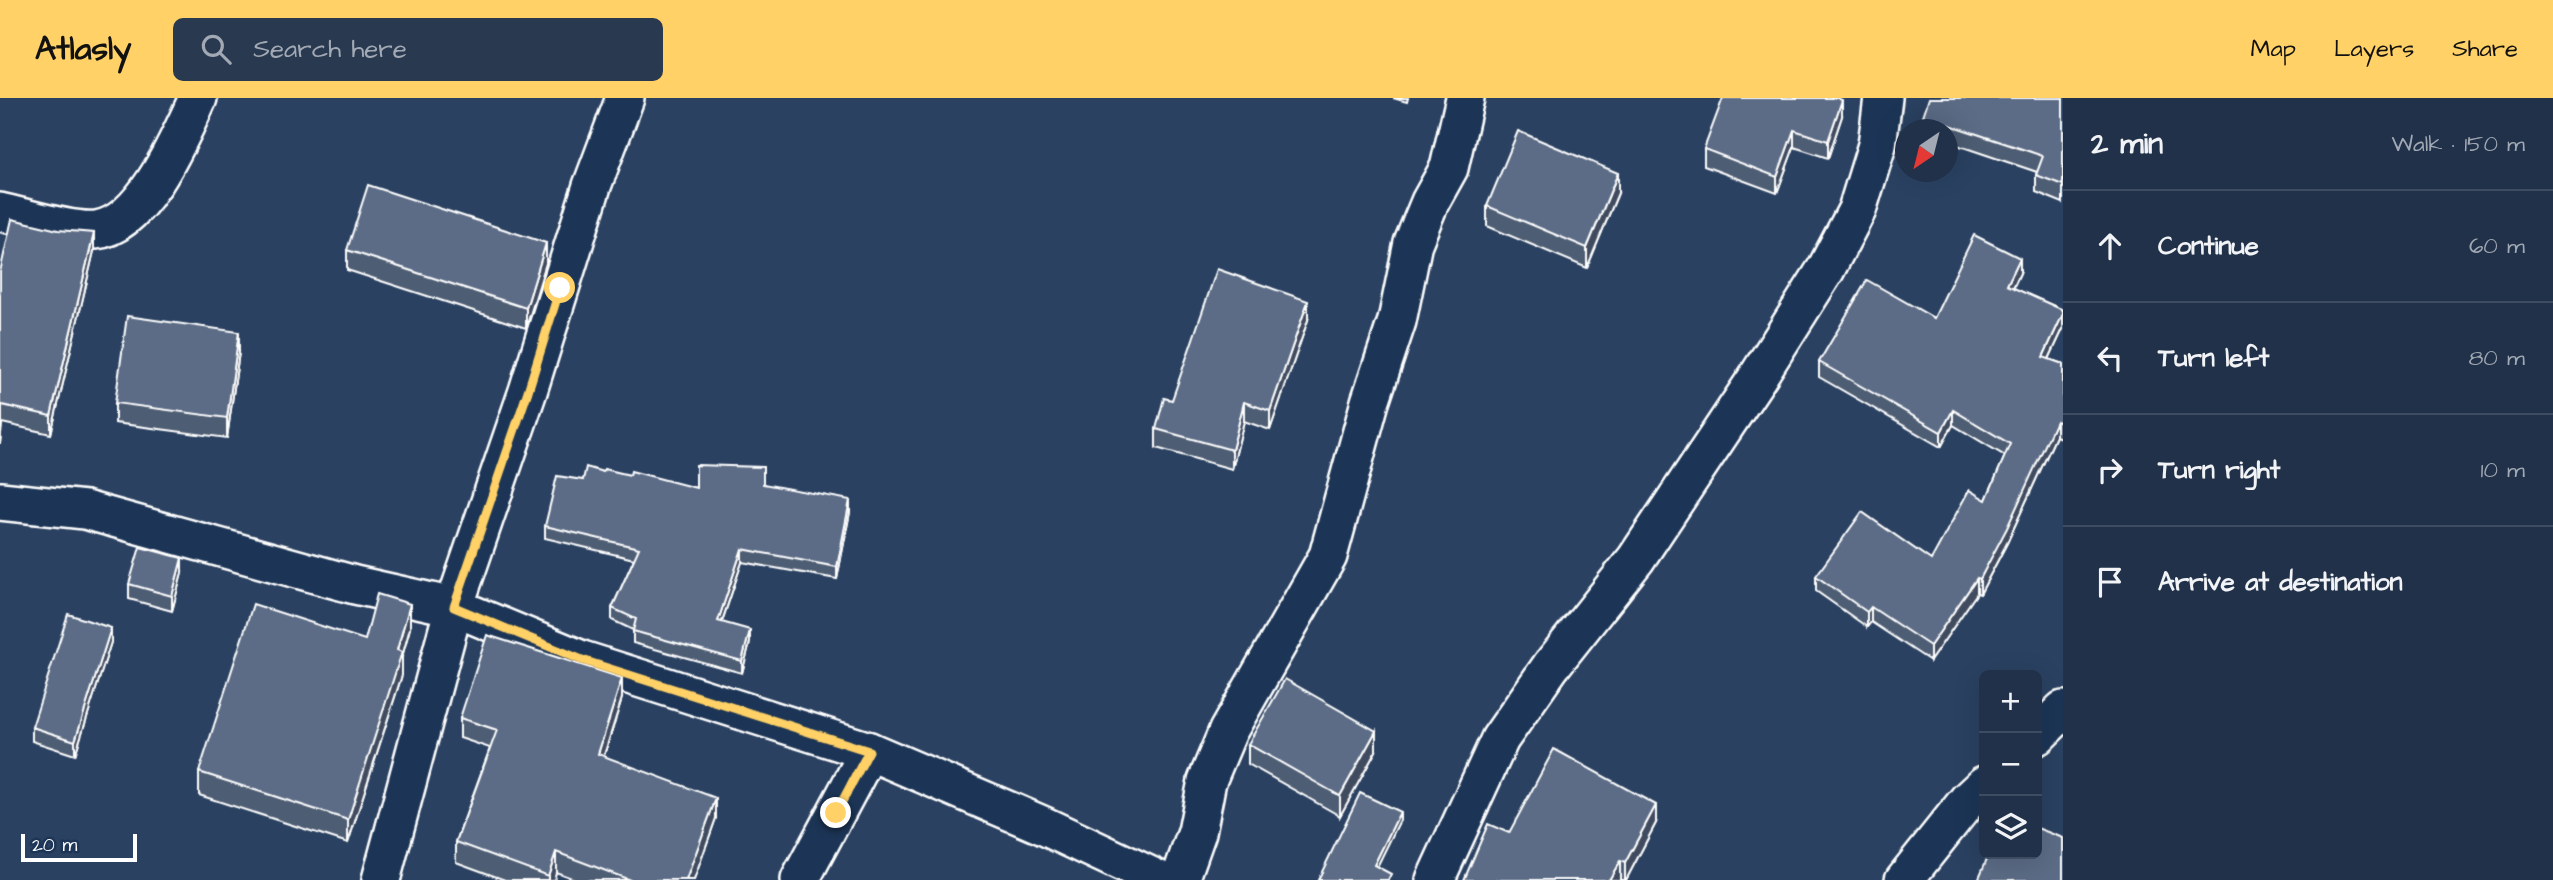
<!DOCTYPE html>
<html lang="en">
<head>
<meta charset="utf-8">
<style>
	body { margin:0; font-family:"Architects Daughter",sans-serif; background:#283950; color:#f1f3f6 }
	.controls { position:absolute; right:21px; bottom:21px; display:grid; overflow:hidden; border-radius:10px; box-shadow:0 7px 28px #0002 }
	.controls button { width:63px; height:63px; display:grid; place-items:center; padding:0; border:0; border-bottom:2px solid #3d4c61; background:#203149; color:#f1f3f6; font:35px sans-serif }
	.compass { position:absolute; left:1895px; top:21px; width:63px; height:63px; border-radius:50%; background:#203149; box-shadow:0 7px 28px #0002; rotate:215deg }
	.scale { position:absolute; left:21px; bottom:18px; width:116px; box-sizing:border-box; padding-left:7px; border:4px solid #fff; border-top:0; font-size:19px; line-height:24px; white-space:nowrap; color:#fff; -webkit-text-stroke:5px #1d3557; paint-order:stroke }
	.stop { position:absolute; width:21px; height:21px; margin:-16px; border:5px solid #ffd166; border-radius:50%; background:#fff }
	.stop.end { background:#ffd166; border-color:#fff; box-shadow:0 2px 7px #0008 }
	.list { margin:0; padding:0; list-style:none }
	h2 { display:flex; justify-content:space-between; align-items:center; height:91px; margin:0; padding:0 28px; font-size:30px }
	h2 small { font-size:23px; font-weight:400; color:#a2a9b4 }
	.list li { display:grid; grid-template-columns:46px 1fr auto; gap:21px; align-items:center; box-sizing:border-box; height:112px; padding:0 28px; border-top:2px solid #3d4c61 }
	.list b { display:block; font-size:26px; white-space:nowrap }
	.list em { font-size:23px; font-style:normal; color:#a2a9b4 }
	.icon { flex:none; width:38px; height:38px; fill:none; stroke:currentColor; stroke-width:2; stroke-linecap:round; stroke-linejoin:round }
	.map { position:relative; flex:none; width:2063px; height:782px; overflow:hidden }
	header { display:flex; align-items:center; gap:42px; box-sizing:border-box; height:98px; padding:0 35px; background:#ffd166; color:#111 }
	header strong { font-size:33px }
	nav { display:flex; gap:38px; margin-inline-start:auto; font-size:24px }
	.search { width:490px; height:63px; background:#283950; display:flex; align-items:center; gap:18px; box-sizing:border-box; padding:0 24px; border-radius:10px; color:#a2a9b4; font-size:26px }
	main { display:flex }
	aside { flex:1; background:#203149 }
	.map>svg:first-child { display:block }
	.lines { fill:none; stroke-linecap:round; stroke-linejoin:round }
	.minor-casing { stroke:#fff; stroke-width:42 }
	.minor { stroke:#1d3557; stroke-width:37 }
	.wall { fill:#4e5d73; stroke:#fff; stroke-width:2 }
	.shaded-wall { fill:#404c5e; stroke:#fff; stroke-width:2 }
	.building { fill:#5b6c86; stroke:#fff; stroke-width:2 }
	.route { stroke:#ffd166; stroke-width:9 }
</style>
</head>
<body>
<header>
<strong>Atlasly</strong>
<div class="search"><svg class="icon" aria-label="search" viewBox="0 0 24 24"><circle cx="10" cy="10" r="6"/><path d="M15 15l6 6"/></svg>Search here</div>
<nav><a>Map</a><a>Layers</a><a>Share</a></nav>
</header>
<main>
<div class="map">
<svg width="2063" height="782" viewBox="0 0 2063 782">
	<rect width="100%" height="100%" fill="#2a4161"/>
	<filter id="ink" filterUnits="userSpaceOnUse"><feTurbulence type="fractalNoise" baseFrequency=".0143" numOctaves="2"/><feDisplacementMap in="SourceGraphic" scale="14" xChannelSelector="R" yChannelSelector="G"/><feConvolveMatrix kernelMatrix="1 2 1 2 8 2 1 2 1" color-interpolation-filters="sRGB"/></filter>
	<g filter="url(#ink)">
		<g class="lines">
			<g class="minor-casing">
				<g id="minor">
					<polyline points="625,0 592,88 528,293 454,509 582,562 869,653 1042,727 1159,782"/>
					<path d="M0 114C24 119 72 135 96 132 143 127 180 39 198 0"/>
					<polyline points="0,403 85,412 355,487 454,509 381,782"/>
					<polyline points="2037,638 2063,612"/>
					<polyline points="800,782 869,653"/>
					<polyline points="1180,782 1197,734 1207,683 1228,633 1328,458 1370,304 1397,223 1413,145 1430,104 1449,70 1465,0"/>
					<polyline points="1435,782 1500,641 1551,568 1636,461 1757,280 1826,171 1857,112 1877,47 1883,0"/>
					<polyline points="1904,782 1968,702 1984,687"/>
				</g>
			</g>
			<use href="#minor" class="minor"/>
		</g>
		<g class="wall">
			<polygon points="1393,0 1408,0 1407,4"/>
			<polygon points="2063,0 2063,105 2036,94 2036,77 2037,74 1948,44 1948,32 1923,32 1923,18"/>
			<polygon points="1842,18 1828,60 1794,49 1777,95 1704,68 1704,51"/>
			<polygon points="1618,95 1587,170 1487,128 1487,108"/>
			<polygon points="347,152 546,165 526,230 347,172"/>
			<polygon points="94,153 51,336 2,325 0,346 0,174"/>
			<polygon points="2020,175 2013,190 2063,212 2063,231 2049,261 2063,266 2063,341 2056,338 2007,445 1980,496 1977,495 1930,563 1871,524 1867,529 1816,493 1816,478 1931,462 1986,402 2005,358 1953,327 1941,349 1819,279 1819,264 1934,220"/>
			<polygon points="1308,222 1270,332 1244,323 1232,371 1156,350 1156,331 1172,302"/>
			<polygon points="239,254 227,340 115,325 115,305"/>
			<polygon points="603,374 630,377 696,390 763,386 850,414 837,481 742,464 722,524 750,544 742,575 633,545 633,532 612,522 612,510 634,461 545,440 545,428 583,382"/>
			<polygon points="182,475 172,513 129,501 129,486"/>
			<polygon points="410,530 402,559 402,577 348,745 199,697 199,674"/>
			<polygon points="111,544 75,657 32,643 32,629"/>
			<polygon points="622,600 604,658 716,720 694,782 577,782 556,774 554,782 505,782 456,764 456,744 490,650 460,640 460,620"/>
			<polygon points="1248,646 1376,653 1340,718 1248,666"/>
			<polygon points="1656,725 1626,782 1464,782"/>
		</g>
		<g class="shaded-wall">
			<polygon points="1842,2 1842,18 1828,60 1828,43"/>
			<polygon points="1794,32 1794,49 1777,95 1777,79"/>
			<polygon points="1618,75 1618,95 1587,170 1587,150"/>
			<polygon points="94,135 94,153 51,336 51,318"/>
			<polygon points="546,145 546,165 526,230 526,210"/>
			<polygon points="2020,160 2020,175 2007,202 2007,187"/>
			<polygon points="1308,203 1308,222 1270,332 1270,313"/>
			<polygon points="2063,216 2063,231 2043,274 2043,259"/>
			<polygon points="239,234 239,254 227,340 227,320"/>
			<polygon points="1244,304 1244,323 1232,371 1232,352"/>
			<polygon points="2,307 2,325 0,346 0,328"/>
			<polygon points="1953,312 1953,327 1941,349 1941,334"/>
			<polygon points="2056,323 2056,338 2007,445 1980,496 1980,481"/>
			<polygon points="850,402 850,414 837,481 837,469"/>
			<polygon points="742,451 742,464 718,535 718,523"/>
			<polygon points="182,460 182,475 172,513 172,498"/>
			<polygon points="1977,480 1977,495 1930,563 1930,548"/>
			<polygon points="410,506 410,530 402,559 402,577 348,745 348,722"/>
			<polygon points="1871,509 1871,524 1867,529 1867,514"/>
			<polygon points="111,530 111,544 75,657 75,643"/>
			<polygon points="750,532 750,544 742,575 742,563"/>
			<polygon points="622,580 622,600 598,676 598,656"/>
			<polygon points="1376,633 1376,653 1340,718 1340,698"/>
			<polygon points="716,700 716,720 694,782 686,782"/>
			<polygon points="1656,707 1656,725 1626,782 1625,782 1625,765"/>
			<polygon points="1400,714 1400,722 1374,775 1374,767"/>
			<polygon points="556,754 556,774 554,782 548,782 548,778"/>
			<polygon points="1620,763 1620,782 1609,782"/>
		</g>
		<g class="building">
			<polygon points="1723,0 1837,0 1842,2 1828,43 1794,32 1777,79 1704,51"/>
			<polygon points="1929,0 2063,0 2063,87 2036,77 2043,58 1923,18"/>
			<polygon points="1518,33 1618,75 1587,150 1487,108"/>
			<polygon points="368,87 546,145 526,210 347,152"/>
			<polygon points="12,121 58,132 94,135 51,318 2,307 0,328 0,174"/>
			<polygon points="1974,137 2020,160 2007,187 2063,212 2063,216 2043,259 2063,266 2063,326 2056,323 2007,430 1980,481 1977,480 1930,548 1871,509 1867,514 1816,478 1862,414 1931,462 1969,392 1986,402 2010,346 1953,312 1941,334 1819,264 1867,182 1934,220"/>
			<polygon points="1217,171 1308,203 1270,313 1244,304 1232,352 1156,331 1164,300 1172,302"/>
			<polygon points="127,218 239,234 227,320 115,305"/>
			<polygon points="696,367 763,369 763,386 850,402 837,469 742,451 718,523 750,532 742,563 633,533 636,521 612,510 639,450 545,428 557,378 583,382 586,369 603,374 604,371 630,377 631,373 696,390"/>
			<polygon points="140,449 182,460 172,498 129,486"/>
			<polygon points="377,496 410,506 397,552 402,554 348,722 199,674 253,506 365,542"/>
			<polygon points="68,516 111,530 75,643 32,629"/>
			<polygon points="487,537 622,580 598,656 716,700 686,782 630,782 556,754 548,778 456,744 497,632 460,620"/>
			<polygon points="1285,581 1376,633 1340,698 1248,646"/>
			<polygon points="1554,651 1656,707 1625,765 1620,763 1609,782 1464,782 1488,726 1509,735"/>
			<polygon points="1360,695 1400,714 1374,767 1391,776 1388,782 1318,782"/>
			<polygon points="2037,730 2063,740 2063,782 1978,782 1989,756 2037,756"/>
		</g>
	</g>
	<g class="lines" filter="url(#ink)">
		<polyline class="route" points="560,190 528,293 454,509 582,562 869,653 836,715"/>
	</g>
</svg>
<div class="controls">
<button>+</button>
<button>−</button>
<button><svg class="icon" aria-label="layers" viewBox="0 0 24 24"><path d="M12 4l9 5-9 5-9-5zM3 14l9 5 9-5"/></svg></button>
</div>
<svg class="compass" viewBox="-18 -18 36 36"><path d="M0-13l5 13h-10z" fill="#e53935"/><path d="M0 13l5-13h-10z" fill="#a2a9b4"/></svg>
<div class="scale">20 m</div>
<div class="stop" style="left:560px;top:190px"></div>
<div class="stop end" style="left:836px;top:715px"></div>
</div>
<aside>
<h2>2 min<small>Walk · 150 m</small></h2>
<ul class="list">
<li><svg class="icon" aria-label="ahead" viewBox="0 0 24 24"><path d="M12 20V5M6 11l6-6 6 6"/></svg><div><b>Continue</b></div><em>60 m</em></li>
<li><svg class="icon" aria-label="left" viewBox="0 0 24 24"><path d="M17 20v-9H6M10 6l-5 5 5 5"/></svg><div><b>Turn left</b></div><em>80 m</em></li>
<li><svg class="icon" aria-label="right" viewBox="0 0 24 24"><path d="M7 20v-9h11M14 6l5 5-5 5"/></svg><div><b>Turn right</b></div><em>10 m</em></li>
<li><svg class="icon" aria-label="arrive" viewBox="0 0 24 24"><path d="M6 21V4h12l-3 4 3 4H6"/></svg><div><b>Arrive at destination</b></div></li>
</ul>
</aside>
</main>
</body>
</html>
